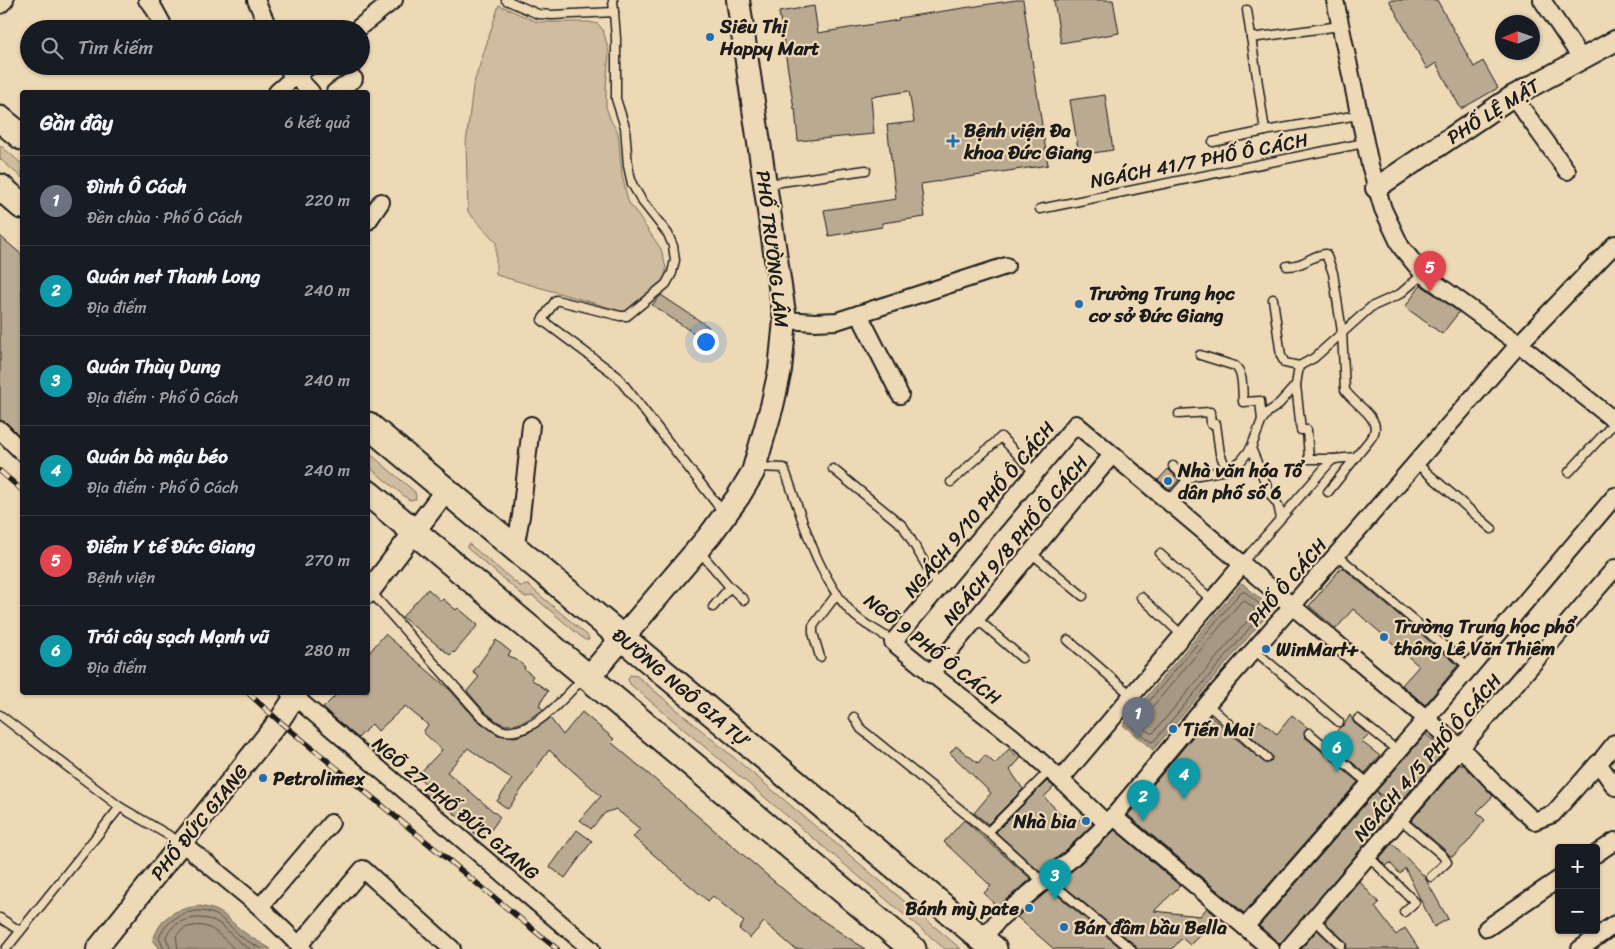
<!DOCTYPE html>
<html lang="vi">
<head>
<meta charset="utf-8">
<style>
	body { margin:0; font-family:Sriracha,sans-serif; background:#20242c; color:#f1f3f6 }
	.controls { position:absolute; right:15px; bottom:15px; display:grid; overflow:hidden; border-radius:5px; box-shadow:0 1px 4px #0004 }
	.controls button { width:45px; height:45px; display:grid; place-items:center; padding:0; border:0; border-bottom:1px solid #363941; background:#171b24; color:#f1f3f6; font:25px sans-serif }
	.compass { position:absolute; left:1495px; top:15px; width:45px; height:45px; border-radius:50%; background:#171b24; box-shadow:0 1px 4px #0004; rotate:268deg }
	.you { position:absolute; left:705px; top:341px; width:18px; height:18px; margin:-12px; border:4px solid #fff; border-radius:50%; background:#1a73e8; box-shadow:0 0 0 8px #1a73e833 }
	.badge { display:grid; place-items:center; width:32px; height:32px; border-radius:50%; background:#1f6fb2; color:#fff; font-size:16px; font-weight:700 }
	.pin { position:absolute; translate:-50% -41px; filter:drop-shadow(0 1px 2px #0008) }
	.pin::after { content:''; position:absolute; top:26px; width:18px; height:15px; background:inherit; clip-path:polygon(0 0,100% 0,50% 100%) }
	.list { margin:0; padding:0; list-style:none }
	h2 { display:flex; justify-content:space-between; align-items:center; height:65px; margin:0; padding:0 20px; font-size:21px }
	h2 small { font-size:16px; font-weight:400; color:#9ea1a6 }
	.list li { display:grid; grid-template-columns:32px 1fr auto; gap:15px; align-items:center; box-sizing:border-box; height:90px; padding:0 20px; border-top:1px solid #363941 }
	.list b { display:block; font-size:19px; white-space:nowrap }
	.list p { margin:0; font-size:16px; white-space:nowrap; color:#9ea1a6 }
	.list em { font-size:16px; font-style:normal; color:#9ea1a6 }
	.icon { flex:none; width:28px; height:28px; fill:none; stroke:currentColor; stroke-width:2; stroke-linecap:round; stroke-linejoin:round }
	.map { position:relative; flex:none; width:1615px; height:949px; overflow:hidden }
	.search { position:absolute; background:#171b24; box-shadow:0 1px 4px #0004; left:20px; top:20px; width:350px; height:55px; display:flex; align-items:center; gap:12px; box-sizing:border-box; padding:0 18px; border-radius:28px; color:#9ea1a6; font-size:19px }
	.panel { position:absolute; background:#171b24; box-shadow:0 1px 4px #0004; left:20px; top:90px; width:350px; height:605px; border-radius:5px }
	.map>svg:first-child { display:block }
	.green { fill:#d0bda0; stroke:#766c5e }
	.water { fill:#a69882; stroke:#6f6659 }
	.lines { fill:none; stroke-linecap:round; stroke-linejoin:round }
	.shore { stroke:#534e45; stroke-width:1 }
	.building { fill:#baaa91; stroke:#1c1c1c }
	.service-casing { stroke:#1c1c1c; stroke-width:11 }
	.minor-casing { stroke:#1c1c1c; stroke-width:20 }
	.tertiary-casing { stroke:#1c1c1c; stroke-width:24 }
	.secondary-casing { stroke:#1c1c1c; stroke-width:26 }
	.primary-casing { stroke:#1c1c1c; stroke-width:29 }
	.service { stroke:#eed9b7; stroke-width:8 }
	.minor { stroke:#eed9b7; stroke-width:16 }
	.tertiary { stroke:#eed9b7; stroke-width:20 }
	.secondary { stroke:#eed9b7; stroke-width:22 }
	.primary { stroke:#eed9b7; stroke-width:25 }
	.rail-casing { stroke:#1c1c1c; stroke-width:5.5 }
	.rail { stroke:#eed9b7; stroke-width:4; stroke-dasharray:11; stroke-linecap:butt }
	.poi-dot { fill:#1f6fb2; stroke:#eed9b7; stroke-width:2 }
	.labels { text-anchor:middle; stroke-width:4.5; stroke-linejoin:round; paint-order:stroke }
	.poi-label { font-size:19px; font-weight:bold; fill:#1c1c1c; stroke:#eed9b7; text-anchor:start }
	.street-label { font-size:19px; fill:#1c1c1c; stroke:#eed9b7 }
</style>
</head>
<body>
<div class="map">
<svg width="1615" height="949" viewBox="0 0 1615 949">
	<rect width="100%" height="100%" fill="#eed9b7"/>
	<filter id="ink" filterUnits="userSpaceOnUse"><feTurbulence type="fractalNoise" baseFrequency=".02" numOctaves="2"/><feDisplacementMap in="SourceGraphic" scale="10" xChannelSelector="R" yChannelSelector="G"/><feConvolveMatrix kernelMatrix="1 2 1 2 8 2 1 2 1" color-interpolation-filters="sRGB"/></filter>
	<g filter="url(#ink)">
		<g class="green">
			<polygon points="499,5 537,22 589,22 598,24 603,30 609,52 606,88 606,107 611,121 618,132 622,175 628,201 661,249 666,268 666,279 634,306 625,312 496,275 496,242 468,212 466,144 473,86"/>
			<polygon points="0,145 22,164 22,178 0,159"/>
			<polygon points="368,452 415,492 416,499 409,500 368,466"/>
			<polygon points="469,544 520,586 528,585 588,636 589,640 585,640 533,596 525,597 467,548 467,545"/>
			<polygon points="630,675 637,676 961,949 945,949 630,684 628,679"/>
		</g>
		<g class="water">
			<polygon points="1242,583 1272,609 1153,750 1123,725"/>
			<path d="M198 906C226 910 224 917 244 932 252 939 262 943 271 949H160L153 940C162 915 174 910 198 906Z"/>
		</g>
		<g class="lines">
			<g class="shore">
				<polygon points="1241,592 1245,592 1264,608 1264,611 1154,741 1151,742 1131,726 1131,723"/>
				<polygon points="1242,601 1245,601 1255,609 1255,612 1153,733 1150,733 1140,725 1140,722"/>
				<path d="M164 949 159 938C167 917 193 905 214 914 226 920 232 929 241 937 248 942 255 945 262 949"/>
				<path d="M170 949C170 945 167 942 166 938 166 934 170 931 172 928 184 916 206 915 220 924 231 933 236 941 250 949"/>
				<path d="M178 949 176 936C181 930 185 927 193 926 213 923 221 938 235 949"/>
			</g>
		</g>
		<g class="building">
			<polygon points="1016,0 1023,0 1048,165 921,184 925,217 882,223 882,227 829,236 824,210 896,199 887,125 914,122 909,91 871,97 874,134 798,141 795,108 794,109 779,12 814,6 818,33 899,20 898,18"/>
			<polygon points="1054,0 1113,0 1119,33 1061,43"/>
			<polygon points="1389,0 1437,0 1474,67 1483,61 1498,88 1461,109 1436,63 1427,69"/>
			<polygon points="1105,95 1113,150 1079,155 1070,100"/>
			<polygon points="0,236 22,255 22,438 7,423 0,420"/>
			<polygon points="1421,285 1459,312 1442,334 1405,307"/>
			<polygon points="661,295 709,327 701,338 652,305"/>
			<polygon points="1168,469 1179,480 1170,490 1158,480"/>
			<polygon points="1342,567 1458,665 1425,705 1402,685 1419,666 1353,609 1336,629 1309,606"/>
			<polygon points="428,589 441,601 443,599 456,610 458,608 478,625 454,653 453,652 450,655 402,617"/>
			<polygon points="385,634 449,689 477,720 498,735 515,737 528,733 550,718 563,735 582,712 614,739 611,742 810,912 865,949 795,949 764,922 750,938 739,929 744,922 713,896 708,901 633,837 640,829 616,809 605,813 591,829 580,820 601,796 549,750 508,809 497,801 512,779 468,748 447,772 500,817 484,840 473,832 474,830 437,799 434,802 421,791 427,785 417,776 442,750 423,732 428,725 405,706 378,731 372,724 358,738 323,708 339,692 368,692 368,654"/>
			<polygon points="496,640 511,652 508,655 518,661 525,667 524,669 533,676 531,679 548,691 539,705 543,710 524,722 514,725 505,725 498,722 485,712 467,691 479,677 473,672"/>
			<polygon points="1292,715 1308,728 1304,732 1305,737 1358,782 1244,913 1128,815 1210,716 1266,764 1271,761 1272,756 1249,734 1260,720 1277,734"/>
			<polygon points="1350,715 1354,723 1369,735 1362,742 1380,756 1365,773 1328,742 1340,727 1344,725"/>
			<polygon points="1426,734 1445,751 1395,808 1377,791 1390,815 1280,944 1259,926"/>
			<polygon points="956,746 978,763 985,755 995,764 1009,749 1020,759 1010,770 1023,789 988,824 974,813 991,793 950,753"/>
			<polygon points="1460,764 1462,766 1463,764 1493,796 1477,812 1485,820 1467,843 1453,856 1450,856 1446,851 1411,821"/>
			<polygon points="1047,781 1054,787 1044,797 1073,826 1084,815 1093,824 1064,852 1040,872 996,832"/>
			<polygon points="964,820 1031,879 997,907 984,893 991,886 944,842"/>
			<polygon points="577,830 592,841 565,878 550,867"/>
			<polygon points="1115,830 1180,886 1154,911 1200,916 1207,908 1218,917 1190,945 1182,938 1172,949 1137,949 1135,945 1059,882 1078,866"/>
			<polygon points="1392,843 1424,876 1448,919 1434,927 1405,868 1400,874 1390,863 1386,866 1379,859"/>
			<polygon points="1359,881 1379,903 1375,907 1396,935 1405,928 1419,949 1345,949 1347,946 1345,941 1325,922"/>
			<polygon points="1050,889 1122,949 1054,949 1017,917"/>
			<polygon points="1317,930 1337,949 1301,949"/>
		</g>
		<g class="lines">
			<g class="service-casing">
				<g id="service">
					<polyline points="506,0 538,14 552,15 614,12"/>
					<polyline points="613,0 616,38 616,99 625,127 628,166 632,184 642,201 668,234 673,246 675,260 672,273 666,284 627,316 620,316 556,300 542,320 617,376 723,512"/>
					<polyline points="1247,10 1265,131"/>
					<polyline points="1251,38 1340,26"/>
					<polyline points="1213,142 1265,131 1358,115"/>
					<polyline points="767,184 866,170"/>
					<polyline points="1040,209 1364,143"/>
					<polyline points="1273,299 1281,356 1285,363 1299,366"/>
					<path d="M1200 355 1235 366C1244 373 1242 391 1243 402L1260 401 1262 420"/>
					<polyline points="1296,385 1301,430 1307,430 1309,459 1335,459"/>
					<polyline points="1179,414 1210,412 1211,424 1216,424 1220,454 1227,470"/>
					<polyline points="1251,448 1270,494 1278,505 1281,518"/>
					<polyline points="1416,463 1492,529"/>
					<polyline points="1173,466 1187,480"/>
					<path d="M757 467 784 468C802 516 815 572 850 611 862 625 879 630 893 642"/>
					<polyline points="833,469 903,526 939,587"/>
					<polyline points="1569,472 1615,422"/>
					<polyline points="951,482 1001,437 1035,473"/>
					<polyline points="1328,492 1356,457"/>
					<polyline points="1168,502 1187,480 1193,476 1227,470 1241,461 1251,448 1262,420 1268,412 1277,406 1296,385 1299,366 1314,358 1371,307 1400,294 1423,274"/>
					<polyline points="699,551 730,587 713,607"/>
					<polyline points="1031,553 1083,596"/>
					<polyline points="1160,554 1212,600"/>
					<polyline points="1337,555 1470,668"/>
					<path d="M1241 564 1330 462 1334 459 1356 457C1361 450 1369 442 1373 435 1383 418 1352 403 1345 390L1342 332 1333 273 1326 254C1310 255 1306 266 1287 266"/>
					<polyline points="730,587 744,600"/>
					<path d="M370 591 481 716C488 721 495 729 504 731 533 736 565 697 583 678"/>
					<polyline points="1141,597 1182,635"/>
					<polyline points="976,618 1022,658"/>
					<polyline points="1068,640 1131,695"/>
					<polyline points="1254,650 1339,722"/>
					<polyline points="820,657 813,633 813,626 837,594"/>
					<polyline points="1207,704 1267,758"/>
					<polyline points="0,715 120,807 182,843"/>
					<polyline points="854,717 861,729 871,737 988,832 1043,882"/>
					<polyline points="1358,719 1398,751"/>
					<polyline points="1309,733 1369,784"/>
					<polyline points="1400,819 1442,855 1447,862 1431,877"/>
					<polyline points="988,832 1050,770"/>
					<polyline points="1368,856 1415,902 1404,912"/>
					<polyline points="1047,879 1131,949"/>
					<polyline points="0,918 20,931"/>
					<polyline points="1314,919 1341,945"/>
					<polyline points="6,949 120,807"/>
				</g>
			</g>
			<g class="minor-casing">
				<g id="minor">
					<polyline points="147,0 151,3 162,23"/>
					<polyline points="256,0 269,29"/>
					<polyline points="1335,0 1370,165 1383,209 1401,247 1423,274 1519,344 1615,421"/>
					<polyline points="1542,0 1581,58"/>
					<polyline points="0,5 5,0"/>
					<polyline points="357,29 394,0"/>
					<polyline points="296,76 311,92"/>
					<polyline points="293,78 309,66"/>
					<polyline points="277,92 293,78 287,66"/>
					<polyline points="335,92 354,79"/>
					<polyline points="1513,96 1567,171"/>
					<polyline points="368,221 381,202"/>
					<polyline points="859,314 900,395"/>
					<polyline points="785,320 815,322 837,321 1006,266"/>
					<polyline points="0,430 22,452"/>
					<polyline points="515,548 521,516 531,425"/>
					<polyline points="930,674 1112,455"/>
					<polyline points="289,692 591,949"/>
					<polyline points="1603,758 1615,743"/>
					<polyline points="1061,779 1242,565"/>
					<polyline points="1113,816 1271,949"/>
					<path d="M1107 824C1075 793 1043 762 1009 734 971 703 930 674 893 642L1076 424 1461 748 1494 783 1534 821 1553 814 1598 763 1615 787"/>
					<polyline points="182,843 260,907 303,949"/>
					<polyline points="1596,854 1615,841"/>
					<polyline points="260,907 331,823"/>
					<polyline points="1245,927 1426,719 1615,496"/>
					<polyline points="1487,928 1559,879"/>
					<polyline points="982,939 1001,917 1071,859 1107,824 1207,704 1519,344 1615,244"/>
					<polyline points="299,945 363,869 452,949"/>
					<polyline points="1288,949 1615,568"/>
					<polyline points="1580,949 1615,924"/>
				</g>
			</g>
			<g class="tertiary-casing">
				<g id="tertiary">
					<polyline points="1376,188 1513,96 1615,41"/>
					<polyline points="368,593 446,490"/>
					<polyline points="97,949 279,721 298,692"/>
				</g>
			</g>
			<g class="secondary-casing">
				<polyline id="secondary" points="589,677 710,535 738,497 753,472 772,406 780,370 785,320 738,0"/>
			</g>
			<g class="primary-casing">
				<g id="primary">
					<polyline points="0,119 22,137"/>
					<polyline points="0,187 22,206"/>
					<polyline points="368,425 994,949"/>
					<polyline points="368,493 913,949"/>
				</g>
			</g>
			<use href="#service" class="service"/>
			<use href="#minor" class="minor"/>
			<use href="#tertiary" class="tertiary"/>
			<use href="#secondary" class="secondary"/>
			<use href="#primary" class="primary"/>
			<g class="rail-casing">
				<g id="rail">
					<polyline points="0,471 22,490"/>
					<polyline points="247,692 279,721 557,949"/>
				</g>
			</g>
			<use href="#rail" class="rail"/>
		</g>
	</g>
	<g class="poi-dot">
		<circle cx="710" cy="37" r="5"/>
		<path d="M950.5 133.5h5v5h5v5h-5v5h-5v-5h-5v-5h5z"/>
		<circle cx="1079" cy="304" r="5"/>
		<circle cx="1168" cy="481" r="5"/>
		<circle cx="1384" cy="637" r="5"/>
		<circle cx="1266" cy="649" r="5"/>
		<circle cx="1173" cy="729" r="5"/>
		<circle cx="263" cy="778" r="5"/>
		<circle cx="1086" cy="821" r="5"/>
		<circle cx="1029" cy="908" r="5"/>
		<circle cx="1064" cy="927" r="5"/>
	</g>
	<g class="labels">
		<g class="poi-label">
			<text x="720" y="33">Siêu Thị<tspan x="720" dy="22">Happy Mart</tspan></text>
			<text x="964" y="137">Bệnh viện Đa<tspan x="964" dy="22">khoa Đức Giang</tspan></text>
			<text x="1089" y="300">Trường Trung học<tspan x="1089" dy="22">cơ sở Đức Giang</tspan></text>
			<text x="1178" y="477">Nhà văn hóa Tổ<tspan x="1178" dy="22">dân phố số 6</tspan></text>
			<text x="1394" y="633">Trường Trung học phổ<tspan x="1394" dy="22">thông Lê Văn Thiêm</tspan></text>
			<text x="1276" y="656">WinMart+</text>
			<text x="1183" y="736">Tiến Mai</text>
			<text x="273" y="785">Petrolimex</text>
			<text x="1076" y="828" text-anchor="end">Nhà bia</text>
			<text x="1019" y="915" text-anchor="end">Bánh mỳ pate</text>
			<text x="1074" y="934">Bán đầm bầu Bella</text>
		</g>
		<g class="street-label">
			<text transform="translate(1493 111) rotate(-32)" y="7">PHỐ LỆ MẬT</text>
			<text transform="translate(1199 160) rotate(-11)" y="7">NGÁCH 41/7 PHỐ Ô CÁCH</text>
			<text transform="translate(773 249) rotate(83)" y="7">PHỐ TRƯỜNG LÂM</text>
			<text transform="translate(979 509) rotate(-50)" y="7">NGÁCH 9/10 PHỐ Ô CÁCH</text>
			<text transform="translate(1015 540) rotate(-50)" y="7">NGÁCH 9/8 PHỐ Ô CÁCH</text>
			<text transform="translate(1287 582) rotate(-49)" y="7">PHỐ Ô CÁCH</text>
			<text transform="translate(933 649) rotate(38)" y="7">NGÕ 9 PHỐ Ô CÁCH</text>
			<text transform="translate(681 687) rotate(40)" y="7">ĐƯỜNG NGÔ GIA TỰ</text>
			<text transform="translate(1427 757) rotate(-49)" y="7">NGÁCH 4/5 PHỐ Ô CÁCH</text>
			<text transform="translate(456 808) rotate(40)" y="7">NGÕ 27 PHỐ ĐỨC GIANG</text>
			<text transform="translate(199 822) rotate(-51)" y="7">PHỐ ĐỨC GIANG</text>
		</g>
	</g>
</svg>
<div class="controls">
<button>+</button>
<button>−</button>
</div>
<svg class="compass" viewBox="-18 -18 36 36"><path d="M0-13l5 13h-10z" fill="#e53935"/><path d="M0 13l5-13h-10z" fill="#9ea1a6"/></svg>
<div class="you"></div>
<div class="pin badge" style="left:1138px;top:738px;background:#6b7280">1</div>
<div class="pin badge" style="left:1143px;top:821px;background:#0f9aa8">2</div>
<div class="pin badge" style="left:1055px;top:900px;background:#0f9aa8">3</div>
<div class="pin badge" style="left:1184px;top:799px;background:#0f9aa8">4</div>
<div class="pin badge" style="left:1430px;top:292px;background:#e0444e">5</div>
<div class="pin badge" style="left:1337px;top:772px;background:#0f9aa8">6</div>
<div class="search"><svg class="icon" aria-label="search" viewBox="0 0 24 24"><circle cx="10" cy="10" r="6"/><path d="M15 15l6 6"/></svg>Tìm kiếm</div>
<section class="panel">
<h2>Gần đây<small>6 kết quả</small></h2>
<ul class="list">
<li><span class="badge" style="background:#6b7280">1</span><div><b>Đình Ô Cách</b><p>Đền chùa · Phố Ô Cách</p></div><em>220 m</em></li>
<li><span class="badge" style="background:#0f9aa8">2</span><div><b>Quán net Thanh Long</b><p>Địa điểm</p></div><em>240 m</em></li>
<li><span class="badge" style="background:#0f9aa8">3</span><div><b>Quán Thùy Dung</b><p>Địa điểm · Phố Ô Cách</p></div><em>240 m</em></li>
<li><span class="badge" style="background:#0f9aa8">4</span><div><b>Quán bà mậu béo</b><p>Địa điểm · Phố Ô Cách</p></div><em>240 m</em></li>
<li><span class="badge" style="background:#e0444e">5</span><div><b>Điểm Y tế Đức Giang</b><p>Bệnh viện</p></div><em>270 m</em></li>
<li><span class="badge" style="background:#0f9aa8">6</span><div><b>Trái cây sạch Mạnh vũ</b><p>Địa điểm</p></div><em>280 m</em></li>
</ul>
</section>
</div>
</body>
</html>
